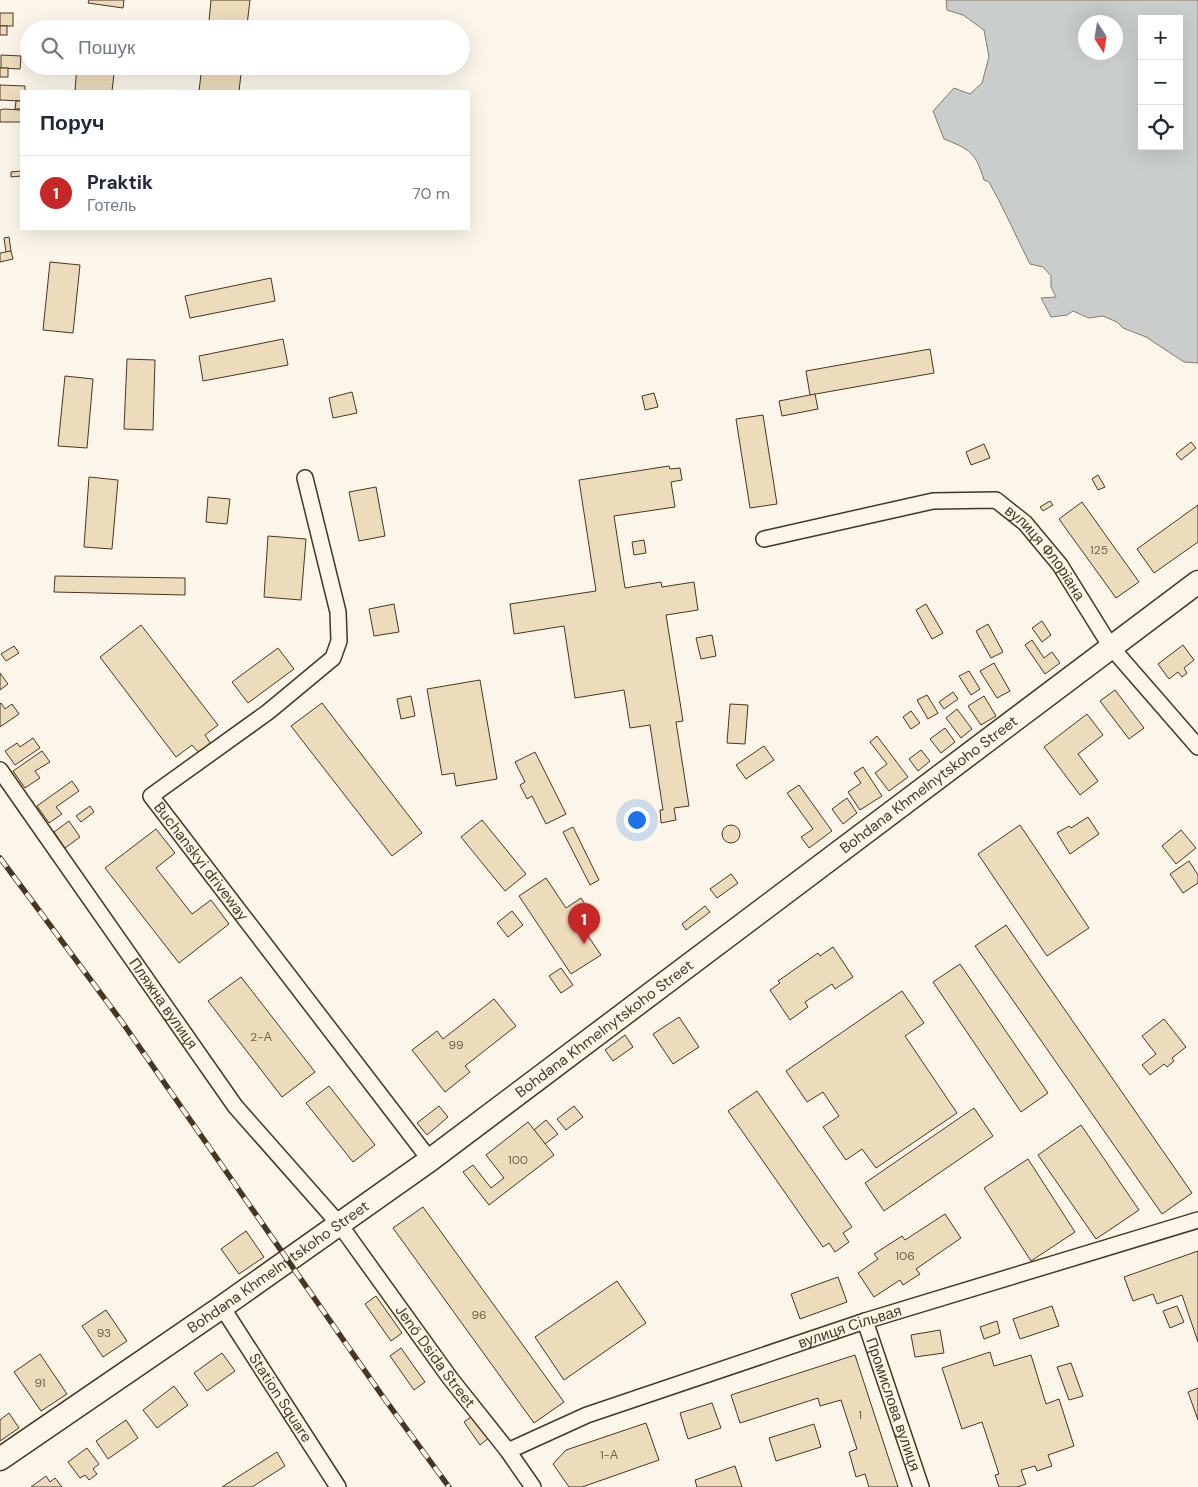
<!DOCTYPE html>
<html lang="uk">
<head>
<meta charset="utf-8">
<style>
	body { margin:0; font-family:"DM Sans",sans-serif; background:#f2f2f3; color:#1f2937 }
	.controls { position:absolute; right:15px; top:15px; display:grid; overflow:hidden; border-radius:0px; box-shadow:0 5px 20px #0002 }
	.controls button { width:45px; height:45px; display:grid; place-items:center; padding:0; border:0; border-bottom:1px solid #e0e1e3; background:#fff; color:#1f2937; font:25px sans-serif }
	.compass { position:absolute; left:1078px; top:15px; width:45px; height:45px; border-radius:50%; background:#fff; box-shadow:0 5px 20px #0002; rotate:168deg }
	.you { position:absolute; left:636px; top:819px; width:18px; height:18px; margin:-12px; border:4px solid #fff; border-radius:50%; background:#1a73e8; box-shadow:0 0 0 8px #1a73e833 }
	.badge { display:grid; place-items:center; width:32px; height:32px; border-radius:50%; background:#c62828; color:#fff; font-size:16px; font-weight:700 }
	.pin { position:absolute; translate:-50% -41px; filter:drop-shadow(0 1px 2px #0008) }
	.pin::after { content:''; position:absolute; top:26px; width:18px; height:15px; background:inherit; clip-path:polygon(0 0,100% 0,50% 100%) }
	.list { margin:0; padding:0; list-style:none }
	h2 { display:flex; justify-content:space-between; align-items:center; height:65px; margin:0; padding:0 20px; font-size:21px }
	h2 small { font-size:16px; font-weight:400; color:#747a83 }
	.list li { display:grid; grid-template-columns:32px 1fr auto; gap:15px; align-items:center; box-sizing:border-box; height:75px; padding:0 20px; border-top:1px solid #e0e1e3 }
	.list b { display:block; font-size:19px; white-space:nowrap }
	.list p { margin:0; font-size:16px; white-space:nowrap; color:#747a83 }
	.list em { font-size:16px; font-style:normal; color:#747a83 }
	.icon { flex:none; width:28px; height:28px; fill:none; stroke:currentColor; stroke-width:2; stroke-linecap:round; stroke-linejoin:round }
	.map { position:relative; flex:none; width:1198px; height:1487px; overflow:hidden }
	.search { position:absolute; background:#fff; box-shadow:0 5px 20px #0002; left:20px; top:20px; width:450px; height:55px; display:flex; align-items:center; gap:12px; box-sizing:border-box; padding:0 18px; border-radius:28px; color:#747a83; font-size:19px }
	.panel { position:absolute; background:#fff; box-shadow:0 5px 20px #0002; left:20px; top:90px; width:450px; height:140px; border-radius:0px }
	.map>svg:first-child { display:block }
	.water { fill:#c9cecd; stroke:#887966; fill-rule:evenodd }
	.building { fill:#ecdcbc; stroke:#4a3520 }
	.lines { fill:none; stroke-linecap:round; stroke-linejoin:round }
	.minor-casing { stroke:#4a3520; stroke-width:18 }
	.highway-casing { stroke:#4a3520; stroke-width:25 }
	.minor { stroke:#fbf6e9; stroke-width:15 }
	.highway { stroke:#fbf6e9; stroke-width:22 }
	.rail-casing { stroke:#4a3520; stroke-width:5.5 }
	.rail { stroke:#fbf6e9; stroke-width:4; stroke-dasharray:11; stroke-linecap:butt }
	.labels { text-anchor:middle; stroke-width:4; stroke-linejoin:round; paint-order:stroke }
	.number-label { font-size:12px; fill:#725f47 }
	.street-label { font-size:15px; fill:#4a3520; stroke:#fbf6e9 }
</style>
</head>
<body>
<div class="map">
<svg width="1198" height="1487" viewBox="0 0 1198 1487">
	<rect width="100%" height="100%" fill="#fbf6e9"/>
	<path class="water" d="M946 0H1198V363L1184 362 1146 337 1123 328 1117 322 1103 316 1089 318 1073 311 1067 315 1051 317 1041 298 1056 297 1051 287V276L1043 267 1030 264C1016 237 1004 208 989 182L984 180C975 152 971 150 944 139L933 111 954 88 970 94 982 83 989 57 984 30 963 15 947 10ZM1142 19H1179V146H1142ZM1086 22H1116V52H1086Z"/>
	<g class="building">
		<polygon points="89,0 124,0 123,8 88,3"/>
		<polygon points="211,0 250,0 247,25 209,21"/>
		<rect x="0" y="13" width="13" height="13"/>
		<rect x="0" y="26" width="7" height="9"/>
		<polygon points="1,55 21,56 20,69 1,68"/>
		<polygon points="77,66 115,66 112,91 75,91"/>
		<polygon points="202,66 242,66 239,91 199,91"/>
		<rect x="0" y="68" width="8" height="9"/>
		<polygon points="0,85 25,86 25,91 21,91 21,101 0,100"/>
		<polygon points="16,101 21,101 21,109 15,109"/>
		<polygon points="4,109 21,110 21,122 0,122 0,110"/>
		<polygon points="21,171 21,176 11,177 11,172"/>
		<polygon points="9,237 11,251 6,252 4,238"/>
		<polygon points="11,251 13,259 0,262 0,253"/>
		<polygon points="50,262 80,265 73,333 43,330"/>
		<polygon points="271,278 275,301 190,318 185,296"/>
		<polygon points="283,339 288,365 203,381 199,356"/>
		<polygon points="930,349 934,373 810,395 806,371"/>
		<polygon points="127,359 155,360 153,430 124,429"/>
		<polygon points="65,376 93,379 87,448 58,446"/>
		<polygon points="352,392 357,413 333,418 329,398"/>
		<polygon points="654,393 658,407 645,410 642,396"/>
		<polygon points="815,394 818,409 782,416 779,401"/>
		<polygon points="763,415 777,504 750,508 736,419"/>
		<polygon points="1191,442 1196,448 1181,460 1176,454"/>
		<polygon points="984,444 990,458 971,465 966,452"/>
		<polygon points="669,466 670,469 680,468 682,480 671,482 675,507 614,516 625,588 661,582 662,587 694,582 698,610 666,615 683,721 676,722 689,806 674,808 676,820 661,823 660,810 663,810 650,725 630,728 624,690 575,698 564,626 514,634 510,604 596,591 579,480"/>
		<polygon points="1098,475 1105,487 1098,490 1092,479"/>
		<polygon points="89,477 118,480 112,549 84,547"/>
		<polygon points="376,487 385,536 359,541 349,492"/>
		<polygon points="208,497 230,499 227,524 206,522"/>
		<polygon points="1050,501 1053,505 1043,511 1040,507"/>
		<polygon points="1082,502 1139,582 1116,598 1059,519"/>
		<polygon points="1198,505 1198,542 1154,573 1137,549"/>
		<polygon points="268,536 306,539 301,600 264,597"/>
		<polygon points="644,540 646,553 634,555 632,542"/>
		<polygon points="55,576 185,578 185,595 54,592"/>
		<polygon points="394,604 399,632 374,636 369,609"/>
		<polygon points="926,604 943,633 932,639 916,610"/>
		<polygon points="1042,621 1051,635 1042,642 1032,628"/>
		<polygon points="988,624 1003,652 991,658 976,631"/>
		<polygon points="141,625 218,725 205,735 211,744 199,753 192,745 176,757 100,657"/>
		<polygon points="712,635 716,656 701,659 696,638"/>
		<polygon points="1032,640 1044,658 1052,652 1060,663 1045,674 1025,645"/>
		<polygon points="1183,645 1194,660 1184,668 1187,673 1182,677 1178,672 1169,679 1158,664"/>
		<polygon points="14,646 19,653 6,661 1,654"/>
		<polygon points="278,648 294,669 248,703 232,682"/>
		<polygon points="994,663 1010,691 997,698 980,671"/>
		<polygon points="969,671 980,689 971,695 959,676"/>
		<polygon points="0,673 8,684 0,690"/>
		<polygon points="480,680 497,779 456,786 454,773 442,775 427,689"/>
		<polygon points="1115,690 1144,728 1129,739 1100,701"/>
		<polygon points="953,692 958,699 944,709 939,702"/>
		<polygon points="927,695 938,713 928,719 917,700"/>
		<polygon points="411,696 415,716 401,719 397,699"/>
		<polygon points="984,696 996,716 981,725 968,706"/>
		<polygon points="1,703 5,709 12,704 19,714 0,727 0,704"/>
		<polygon points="322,703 422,833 392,856 291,726"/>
		<polygon points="730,704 748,705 745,744 727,743"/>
		<polygon points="957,709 972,729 961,738 946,718"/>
		<polygon points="911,711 920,723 911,729 903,717"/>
		<polygon points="1087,714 1103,735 1078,754 1098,781 1080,795 1044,747"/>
		<polygon points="945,728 955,742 941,753 930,739"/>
		<polygon points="877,736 908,777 889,791 875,773 887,764 870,742"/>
		<polygon points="33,738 40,748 15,765 5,751 17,743 20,747"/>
		<polygon points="764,746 774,760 746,779 736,765"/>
		<polygon points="921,750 930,761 918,771 909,759"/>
		<polygon points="42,751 50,762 35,771 40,778 25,788 13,771"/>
		<polygon points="535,752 566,814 546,824 532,796 527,799 520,785 525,782 515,762"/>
		<polygon points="863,767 882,796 860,810 848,792 861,783 854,773"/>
		<polygon points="72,781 79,791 56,807 62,814 49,823 37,806"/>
		<polygon points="799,785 832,831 809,848 801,837 813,829 787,793"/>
		<polygon points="847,798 857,813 843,824 832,809"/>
		<polygon points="90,806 94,812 81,822 76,816"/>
		<polygon points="1088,817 1099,834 1070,854 1057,833 1069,826 1071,828"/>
		<polygon points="482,820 526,874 505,891 461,837"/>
		<polygon points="69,821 80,837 65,848 54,832"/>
		<polygon points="1020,825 1089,928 1047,956 978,854"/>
		<circle cx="731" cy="834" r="9"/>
		<polygon points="573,827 599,880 590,885 563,832"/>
		<polygon points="156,829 175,853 156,868 192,914 211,900 229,924 179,963 105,868"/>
		<polygon points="1181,830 1196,848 1176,864 1162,846"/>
		<polygon points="1189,861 1198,875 1198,883 1183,893 1170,874"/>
		<polygon points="731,874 738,883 717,898 710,889"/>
		<polygon points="546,878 566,908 581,898 597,922 584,930 601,955 571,974 519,896"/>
		<polygon points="705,906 710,912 686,930 682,924"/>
		<polygon points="512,911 523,925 508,937 497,923"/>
		<polygon points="1006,925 1192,1193 1162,1214 975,946"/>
		<polygon points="833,947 853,977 835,989 832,984 805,1002 808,1007 790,1020 770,990 780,983 778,981 818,953 820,956"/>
		<polygon points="960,964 1048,1093 1021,1112 933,982"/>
		<polygon points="561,968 573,985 561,993 549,976"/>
		<polygon points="241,977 315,1072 282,1097 208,1001"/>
		<polygon points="902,991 924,1023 905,1036 957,1113 876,1168 862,1149 846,1160 823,1127 839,1116 823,1092 807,1102 786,1071"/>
		<polygon points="494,999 516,1026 465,1066 470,1072 445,1092 412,1050 437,1031 443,1039"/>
		<polygon points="679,1017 699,1047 673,1064 653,1034"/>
		<polygon points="1164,1019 1186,1047 1172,1058 1174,1061 1167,1067 1164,1064 1150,1075 1142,1065 1156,1054 1142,1036"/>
		<polygon points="625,1035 633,1047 613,1061 605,1050"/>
		<polygon points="329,1086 375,1145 353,1162 306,1103"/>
		<polygon points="757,1091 852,1227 843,1233 849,1242 835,1252 829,1243 823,1247 728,1111"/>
		<polygon points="439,1106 448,1117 427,1135 417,1123"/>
		<polygon points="574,1106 583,1117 566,1130 557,1119"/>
		<polygon points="974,1108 993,1136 884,1211 865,1183"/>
		<polygon points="546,1120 558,1134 545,1144 534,1130"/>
		<polygon points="528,1122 554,1155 489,1205 463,1172 473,1165 491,1188 504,1178 486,1155"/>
		<polygon points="1081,1125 1139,1210 1096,1239 1038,1155"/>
		<polygon points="1028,1159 1075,1232 1031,1261 984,1188"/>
		<polygon points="423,1207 564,1402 534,1423 393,1228"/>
		<polygon points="945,1214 961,1238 916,1269 920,1274 903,1285 900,1280 874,1297 858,1273 878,1259 874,1254 902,1236 905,1240"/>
		<polygon points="246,1231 264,1257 239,1274 221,1249"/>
		<polygon points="1198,1251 1198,1342 1182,1295 1157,1304 1153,1294 1133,1301 1124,1277"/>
		<polygon points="838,1277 847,1302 800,1319 791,1294"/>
		<polygon points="617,1281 646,1323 564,1380 535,1337"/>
		<polygon points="376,1296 402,1333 391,1341 365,1304"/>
		<polygon points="1052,1306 1059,1326 1020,1339 1013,1319"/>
		<polygon points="1177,1306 1184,1322 1170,1328 1163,1311"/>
		<polygon points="106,1310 127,1341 103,1357 82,1326"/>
		<polygon points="997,1321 1000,1333 984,1339 980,1327"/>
		<polygon points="940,1330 944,1353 915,1357 911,1335"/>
		<polygon points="401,1348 425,1382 414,1390 390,1356"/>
		<polygon points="990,1352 994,1366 1031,1355 1046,1404 1059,1399 1074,1446 1048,1455 1052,1466 1037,1471 1035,1466 1021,1470 1026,1484 1017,1487 999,1487 995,1475 999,1474 982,1422 962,1429 942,1368"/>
		<polygon points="222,1353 235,1371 207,1391 194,1373"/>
		<polygon points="40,1354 67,1394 41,1411 14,1372"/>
		<polygon points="855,1355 898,1487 869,1487 865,1474 856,1477 849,1452 857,1449 841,1400 820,1406 818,1398 740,1423 731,1395"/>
		<polygon points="1071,1363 1083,1396 1069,1400 1057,1367"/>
		<polygon points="174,1386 188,1405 157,1428 143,1410"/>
		<polygon points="1198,1388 1198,1420 1188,1392"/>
		<polygon points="712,1403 721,1428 688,1439 680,1413"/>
		<polygon points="9,1413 19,1428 0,1441 0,1420"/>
		<polygon points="474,1415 490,1437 480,1445 464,1422"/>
		<polygon points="126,1420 138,1438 108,1459 96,1441"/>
		<polygon points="646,1423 659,1460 582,1487 569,1487 553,1464 566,1450"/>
		<polygon points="814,1424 821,1447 776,1461 769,1438"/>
		<polygon points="87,1448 99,1464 93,1469 97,1474 89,1480 85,1475 80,1478 68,1462"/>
		<polygon points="277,1452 285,1466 252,1487 222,1487"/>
		<polygon points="735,1466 742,1487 697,1487 695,1480"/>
		<polygon points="46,1476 50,1482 55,1478 62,1487 31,1487"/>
	</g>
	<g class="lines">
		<g class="minor-casing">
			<g id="minor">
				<path id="s1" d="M305 478 338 612 339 641 333 658 268 712 151 796 430 1160"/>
				<path id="s2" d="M764 539 933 501 996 500 1025 523 1060 565 1111 647 1198 747"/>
				<path id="s3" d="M0 770 235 1106 340 1225 450 1378 508 1451 533 1487"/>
				<path id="s4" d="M222 1307 338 1487"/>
				<path id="s5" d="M865 1321 921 1487"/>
				<path id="s6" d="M508 1451 587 1415 865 1321 1198 1220"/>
			</g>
		</g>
		<g class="highway-casing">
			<g id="highway">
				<path id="s7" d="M0 1459 222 1307 430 1160 1198 582"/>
			</g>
		</g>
		<use href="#minor" class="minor"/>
		<use href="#highway" class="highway"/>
		<g class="rail-casing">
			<polyline id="rail" points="0,858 122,1022 381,1394 449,1487"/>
		</g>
		<use href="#rail" class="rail"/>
	</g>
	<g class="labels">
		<g class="number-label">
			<text x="1099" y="554">125</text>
			<text x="261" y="1041">2-А</text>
			<text x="456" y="1049">99</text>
			<text x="518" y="1164">100</text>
			<text x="905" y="1260">106</text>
			<text x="479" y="1319">96</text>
			<text x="104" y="1337">93</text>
			<text x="40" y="1387">91</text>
			<text x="860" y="1419">1</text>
			<text x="609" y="1459">1-А</text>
		</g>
		<g class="street-label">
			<text dy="5" stroke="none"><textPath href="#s2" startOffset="309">вулиця Флоріана</textPath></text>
			<text dy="5" stroke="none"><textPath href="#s7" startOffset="1148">Bohdana Khmelnytskoho Street</textPath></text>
			<text dy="5" stroke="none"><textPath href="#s1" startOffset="496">Buchanskyi driveway</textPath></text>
			<text dy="5" stroke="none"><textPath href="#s3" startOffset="285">Пляжна вулиця</textPath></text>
			<text dy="5" stroke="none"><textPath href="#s7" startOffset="742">Bohdana Khmelnytskoho Street</textPath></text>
			<text dy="5" stroke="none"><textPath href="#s7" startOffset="338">Bohdana Khmelnytskoho Street</textPath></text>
			<text dy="5" stroke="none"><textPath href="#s6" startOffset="364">вулиця Сільвая</textPath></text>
			<text dy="5" stroke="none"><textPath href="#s3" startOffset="731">Jenő Dsida Street</textPath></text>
			<text dy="5" stroke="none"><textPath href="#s4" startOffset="108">Station Square</textPath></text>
			<text dy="5" stroke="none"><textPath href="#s5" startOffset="88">Промислова вулиця</textPath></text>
		</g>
	</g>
</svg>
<div class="controls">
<button>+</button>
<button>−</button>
<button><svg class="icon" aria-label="locate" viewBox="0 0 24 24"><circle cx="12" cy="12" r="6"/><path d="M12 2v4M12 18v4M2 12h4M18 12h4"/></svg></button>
</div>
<svg class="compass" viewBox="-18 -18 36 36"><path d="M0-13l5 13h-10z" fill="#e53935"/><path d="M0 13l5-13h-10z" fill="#747a83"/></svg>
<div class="you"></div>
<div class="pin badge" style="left:584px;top:944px">1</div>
<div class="search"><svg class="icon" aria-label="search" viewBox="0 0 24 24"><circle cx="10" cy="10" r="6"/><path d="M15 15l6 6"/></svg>Пошук</div>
<section class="panel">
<h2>Поруч<small></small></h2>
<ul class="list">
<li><span class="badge">1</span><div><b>Praktik</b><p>Готель</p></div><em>70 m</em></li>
</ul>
</section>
</div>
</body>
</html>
